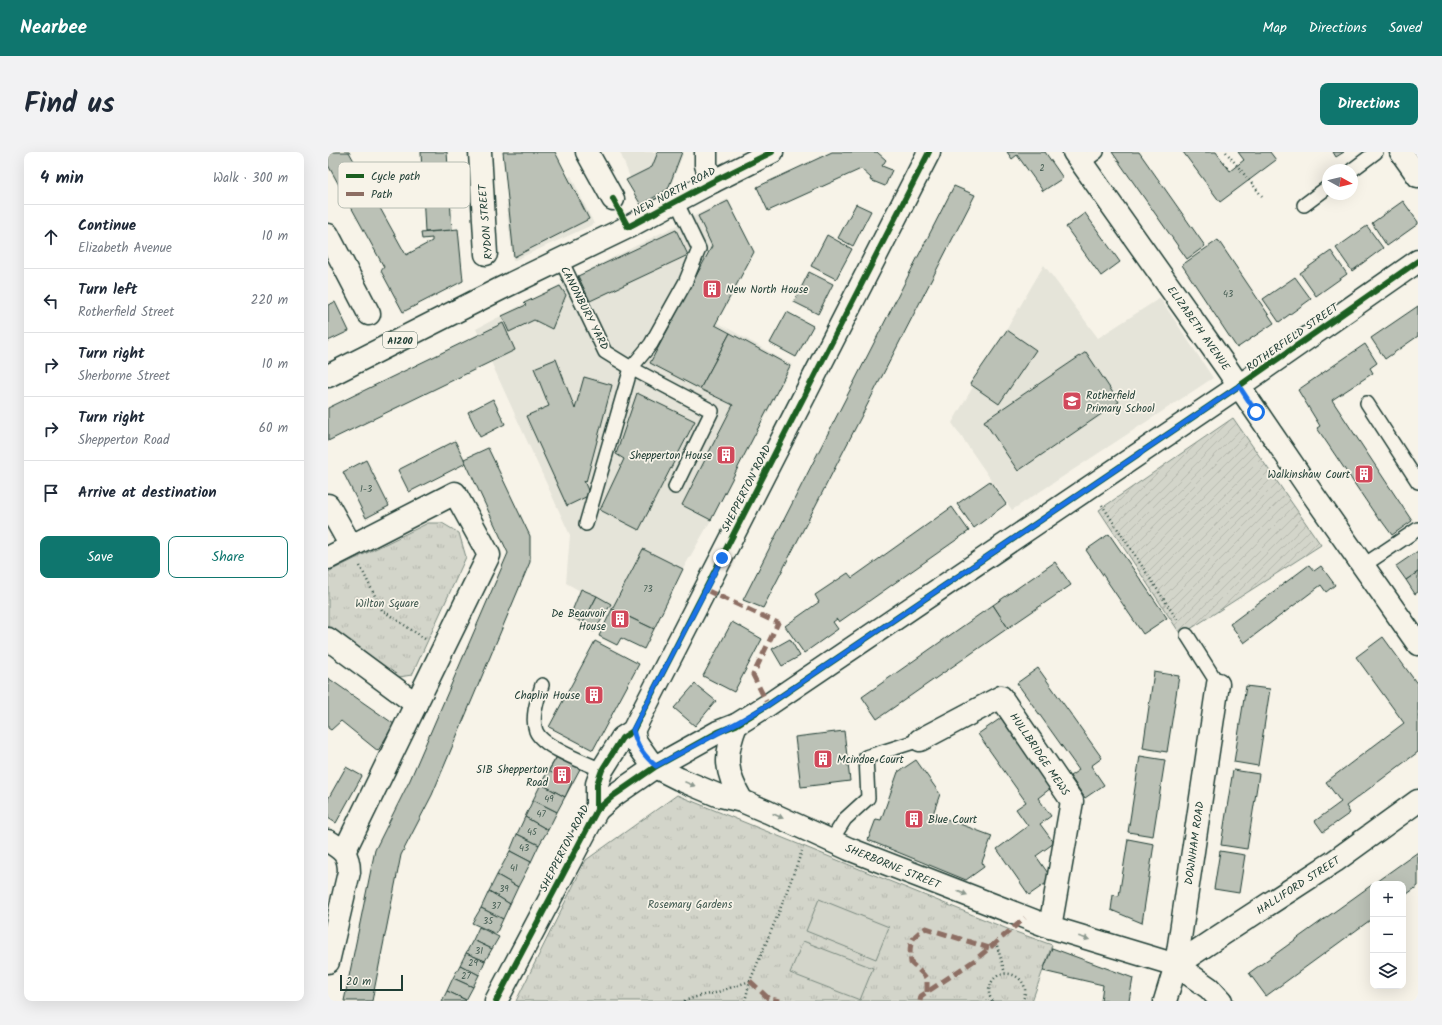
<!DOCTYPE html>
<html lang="en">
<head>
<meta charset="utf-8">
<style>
	body { margin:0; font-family:Kalam,sans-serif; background:#f2f2f3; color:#1f2937 }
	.controls { position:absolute; right:12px; bottom:12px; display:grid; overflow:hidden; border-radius:8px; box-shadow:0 4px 16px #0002 }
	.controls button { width:36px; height:36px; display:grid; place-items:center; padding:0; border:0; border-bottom:1px solid #e0e1e3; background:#fff; color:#1f2937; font:20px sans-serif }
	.compass { position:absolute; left:994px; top:12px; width:36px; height:36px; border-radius:50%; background:#fff; box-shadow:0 4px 16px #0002; rotate:98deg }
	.scale { position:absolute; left:12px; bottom:10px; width:63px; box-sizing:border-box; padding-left:4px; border:2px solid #1f3d34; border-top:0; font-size:11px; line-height:14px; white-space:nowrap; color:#1f3d34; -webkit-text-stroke:3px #f7f3e8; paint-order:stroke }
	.stop { position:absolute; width:12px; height:12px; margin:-9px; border:3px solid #1a73e8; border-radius:50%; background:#fff }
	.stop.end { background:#1a73e8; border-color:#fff; box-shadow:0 1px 4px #0008 }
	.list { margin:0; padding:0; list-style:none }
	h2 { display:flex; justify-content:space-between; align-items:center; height:52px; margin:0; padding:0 16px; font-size:17px }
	h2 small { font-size:13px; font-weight:400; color:#747a83 }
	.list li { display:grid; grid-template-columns:26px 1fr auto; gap:12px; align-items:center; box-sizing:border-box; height:64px; padding:0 16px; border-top:1px solid #e0e1e3 }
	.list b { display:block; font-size:15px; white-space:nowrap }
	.list p { margin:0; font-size:13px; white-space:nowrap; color:#747a83 }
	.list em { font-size:13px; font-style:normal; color:#747a83 }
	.actions { display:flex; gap:8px; padding:12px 16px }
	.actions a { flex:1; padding:9px 0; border:1px solid #0f766e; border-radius:8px; text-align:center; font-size:14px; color:#0f766e }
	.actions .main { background:#0f766e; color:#fff }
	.icon { flex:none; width:22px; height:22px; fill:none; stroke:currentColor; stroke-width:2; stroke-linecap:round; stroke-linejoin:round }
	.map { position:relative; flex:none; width:1090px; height:849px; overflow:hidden; border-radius:8px }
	header { display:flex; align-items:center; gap:24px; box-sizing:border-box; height:56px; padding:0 20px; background:#0f766e; color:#fff }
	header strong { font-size:19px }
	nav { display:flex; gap:22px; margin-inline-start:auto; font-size:14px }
	.intro { display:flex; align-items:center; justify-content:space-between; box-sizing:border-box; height:96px; padding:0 24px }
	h1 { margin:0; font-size:28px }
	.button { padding:10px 18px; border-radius:8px; background:#0f766e; color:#fff; font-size:14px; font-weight:700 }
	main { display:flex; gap:24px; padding:0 24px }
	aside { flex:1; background:#fff; border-radius:8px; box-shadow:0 4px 16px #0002 }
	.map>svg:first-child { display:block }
	.built { fill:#e5e4d9 }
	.grass { fill:url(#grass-tufts); stroke:#79897f }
	.garden { fill:url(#garden-furrows); stroke:#79897f }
	.pitch { fill:#d3d5ca; stroke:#79897f }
	.building { fill:#bbc1b6; stroke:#1f3d34 }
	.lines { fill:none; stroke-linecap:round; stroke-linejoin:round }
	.service-casing { stroke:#1f3d34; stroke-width:16 }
	.minor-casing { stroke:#1f3d34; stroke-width:25 }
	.primary-casing { stroke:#1f3d34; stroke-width:25 }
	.path { stroke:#1f3d34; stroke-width:2.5; stroke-dasharray:1 3; stroke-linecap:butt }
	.service { stroke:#f7f3e8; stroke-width:13 }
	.minor { stroke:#f7f3e8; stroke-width:22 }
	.primary { stroke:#f7f3e8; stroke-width:22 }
	.quiet { stroke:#8d6e63; stroke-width:5; stroke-dasharray:10 5; stroke-linecap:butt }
	.cycleway-casing { stroke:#f7f3e8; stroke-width:8 }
	.cycleway { stroke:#1b5e20; stroke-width:6 }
	.oneway { fill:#8b988e }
	.route { stroke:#1a73e8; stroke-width:5 }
	.labels { text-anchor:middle; stroke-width:3.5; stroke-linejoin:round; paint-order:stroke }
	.number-label { font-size:9px; fill:#465e54 }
	.shield { fill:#f7f3e8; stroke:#60746a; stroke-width:1 }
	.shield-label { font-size:10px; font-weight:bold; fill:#1f3d34 }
	.street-label { font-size:11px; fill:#1f3d34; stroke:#f7f3e8 }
	.poi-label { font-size:11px; fill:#1f3d34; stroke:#f7f3e8; text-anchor:end }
	.park-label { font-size:11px; fill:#435b52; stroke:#f7f3e8 }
	.key { fill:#f7f3e8; stroke:#b6bcb2; stroke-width:1 }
	.key-label { font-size:11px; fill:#1f3d34 }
</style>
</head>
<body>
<header>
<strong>Nearbee</strong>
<nav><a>Map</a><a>Directions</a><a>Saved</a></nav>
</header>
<div class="intro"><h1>Find us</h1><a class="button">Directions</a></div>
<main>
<aside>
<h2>4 min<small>Walk · 300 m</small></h2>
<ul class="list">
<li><svg class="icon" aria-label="ahead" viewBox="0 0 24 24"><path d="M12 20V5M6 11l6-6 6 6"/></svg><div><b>Continue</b><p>Elizabeth Avenue</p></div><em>10 m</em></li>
<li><svg class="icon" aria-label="left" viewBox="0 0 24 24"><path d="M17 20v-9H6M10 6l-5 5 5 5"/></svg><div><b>Turn left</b><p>Rotherfield Street</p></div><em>220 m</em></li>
<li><svg class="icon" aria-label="right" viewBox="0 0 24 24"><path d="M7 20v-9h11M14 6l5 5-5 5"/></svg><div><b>Turn right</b><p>Sherborne Street</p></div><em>10 m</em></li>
<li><svg class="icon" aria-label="right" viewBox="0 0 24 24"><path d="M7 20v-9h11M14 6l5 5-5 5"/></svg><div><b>Turn right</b><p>Shepperton Road</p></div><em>60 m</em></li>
<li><svg class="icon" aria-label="arrive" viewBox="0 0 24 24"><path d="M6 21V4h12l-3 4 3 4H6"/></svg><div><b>Arrive at destination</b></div></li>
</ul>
<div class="actions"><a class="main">Save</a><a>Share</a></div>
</aside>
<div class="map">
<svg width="1090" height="849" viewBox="0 0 1090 849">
	<defs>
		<pattern id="grass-tufts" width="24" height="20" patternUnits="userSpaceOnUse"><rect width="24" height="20" fill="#d3d5ca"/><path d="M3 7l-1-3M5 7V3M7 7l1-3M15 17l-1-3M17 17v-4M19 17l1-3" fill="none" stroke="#b5b8ae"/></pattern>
		<pattern id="garden-furrows" width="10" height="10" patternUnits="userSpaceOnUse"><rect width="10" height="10" fill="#d3d5ca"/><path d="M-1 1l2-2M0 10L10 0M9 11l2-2" fill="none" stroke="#b5b8ae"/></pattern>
	</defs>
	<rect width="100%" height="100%" fill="#f7f3e8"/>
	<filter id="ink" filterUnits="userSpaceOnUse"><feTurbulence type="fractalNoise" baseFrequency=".025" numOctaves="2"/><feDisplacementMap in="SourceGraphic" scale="8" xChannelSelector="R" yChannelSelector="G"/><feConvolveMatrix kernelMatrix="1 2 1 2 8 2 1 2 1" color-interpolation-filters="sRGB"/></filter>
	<g filter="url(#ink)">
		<g class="built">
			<polygon points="292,0 356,0 342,35 312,51"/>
			<polygon points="243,24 266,72 185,109 178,53"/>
			<polygon points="400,47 426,100 387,169 464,213 383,368 355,417 326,477 284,457 238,431 242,383 148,177 235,131"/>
			<polygon points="716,113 770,186 832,146 885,226 684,358 624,271"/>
		</g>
		<g class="grass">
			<polygon points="100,371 114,371 131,381 138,405 84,523 71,525 0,475 0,420"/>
			<polygon points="349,643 682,778 724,793 704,849 188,849 258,708"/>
		</g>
		<polygon class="garden" points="905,266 993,393 853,483 771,358"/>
		<g class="pitch">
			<polygon points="491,747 561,775 548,807 478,779"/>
			<polygon points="475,789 545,816 532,848 462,821"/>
		</g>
		<g class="building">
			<polygon points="0,0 21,0 78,103 104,89 104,86 94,87 93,81 130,77 135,129 75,160 53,119 56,115 0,13"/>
			<polygon points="93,0 119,0 124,78 97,80"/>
			<polygon points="175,0 227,0 261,67 186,105"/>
			<polygon points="330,0 354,0 340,37 313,53 298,28 324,15"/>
			<polygon points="504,0 549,0 558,8 554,14 564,18 557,34 542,28 543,26 533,17 440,59 429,35"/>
			<polygon points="679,0 717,0 735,26 715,39 689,3 684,7"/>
			<polygon points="784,0 811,0 877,94 859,107"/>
			<polygon points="855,0 888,0 902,19 916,8 910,0 942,0 948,8 892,50"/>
			<polygon points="1005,0 1016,0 1008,5"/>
			<polygon points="626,34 647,43 435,456 415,448"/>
			<polygon points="400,49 426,100 387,173 402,181 372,237 322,211 384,94 370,64"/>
			<polygon points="1075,49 1090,70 1090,72 1059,94 1044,71"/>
			<polygon points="528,52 543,59 525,94 510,86"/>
			<polygon points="757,61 792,110 773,124 738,75"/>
			<polygon points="1039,74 1055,96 1024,119 1008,96"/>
			<polygon points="348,78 360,103 262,149 250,124"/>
			<polygon points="499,83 524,97 508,127 483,114"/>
			<polygon points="890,88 946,171 909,196 854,113"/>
			<polygon points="1003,99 1019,122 988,144 972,121"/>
			<polygon points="481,120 505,132 490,162 466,150"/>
			<polygon points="967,125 983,147 951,170 935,147"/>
			<polygon points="232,134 238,143 224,177 206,168 181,180 174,164 198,153 196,151"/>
			<polygon points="7,150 21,179 0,189 0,153"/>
			<polygon points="1090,154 1090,184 1057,207 1043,186"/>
			<polygon points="459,160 485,174 468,205 442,191"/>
			<polygon points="175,171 187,198 0,289 0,256"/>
			<polygon points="679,178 708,198 671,252 642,232"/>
			<polygon points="402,181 462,214 383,368 354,353 405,253 372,237"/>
			<polygon points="1037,192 1049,211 1042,216 1045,221 1004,248 1084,369 1064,383 1053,368 1051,368 989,276 992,274 970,238"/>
			<polygon points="758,200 791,250 690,319 656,269"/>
			<polygon points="228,207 247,257 256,225 284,233 258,330 256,329 262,343 239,354 198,264 221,254 206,216"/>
			<polygon points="309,241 367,269 311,378 272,358 296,307 288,302"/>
			<polygon points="165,247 177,272 152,285 140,260"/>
			<polygon points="127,289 138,311 81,340 70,318"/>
			<polygon points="160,296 202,384 202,410 104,643 73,703 44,849 16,849 47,698 82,628 180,401 136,307"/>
			<polygon points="38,308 61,354 38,366 15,320"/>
			<polygon points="662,329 678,352 646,376 629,352"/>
			<polygon points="624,355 641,379 511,470 509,467 505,470 510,477 476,501 457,474 491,450 487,443 520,421 524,426"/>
			<polygon points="781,382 839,466 815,482 758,398"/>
			<polygon points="315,397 355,417 326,477 284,457"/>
			<polygon points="1090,399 1090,420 1078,428 1068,414"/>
			<polygon points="727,410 743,433 680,476 665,453"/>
			<polygon points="981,413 986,419 993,414 1007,433 998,440 993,433 916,491 902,472"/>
			<polygon points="1090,420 1090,440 1087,442 1078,428"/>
			<polygon points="253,437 269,444 255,471 242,464"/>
			<polygon points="269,444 283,452 266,480 255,471"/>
			<polygon points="665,453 680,476 549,567 534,545"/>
			<polygon points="284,457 326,477 316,497 293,486 289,493 271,484"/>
			<polygon points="404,470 434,487 406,540 375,524"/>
			<polygon points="1055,485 1090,533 1090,600 1018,654 1022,661 995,680 987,669 1013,650 998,630 1076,571 1028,505"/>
			<polygon points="462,487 472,504 454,514 444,497"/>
			<polygon points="267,489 311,512 265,598 221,575"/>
			<polygon points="710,516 774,606 763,614 776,633 757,646 742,624 751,618 689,531"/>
			<polygon points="826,520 851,524 839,600 815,596"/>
			<polygon points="0,526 66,572 50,599 13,569 3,578 0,576"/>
			<polygon points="367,532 388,549 367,574 346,556"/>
			<polygon points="918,534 942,537 930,614 906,610"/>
			<polygon points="673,566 723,636 710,646 723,664 712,672 726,691 708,704 724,727 701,743 669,697 700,674 688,657 698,650 650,582"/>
			<polygon points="516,579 522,629 473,635 467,585"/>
			<polygon points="230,603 254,613 244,630 220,619"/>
			<polygon points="230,603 254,613 237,645 213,632"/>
			<polygon points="812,604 837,608 825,684 800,680"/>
			<polygon points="588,608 612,642 605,662 664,684 654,710 656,715 638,728 540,688 548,667 553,668 570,620"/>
			<polygon points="18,615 34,624 8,671 0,666 0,647"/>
			<polygon points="905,618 931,622 919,697 893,693"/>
			<polygon points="220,619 244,630 237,645 213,632"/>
			<polygon points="213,632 237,645 229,660 205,648"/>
			<polygon points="205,648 229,660 220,678 197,665"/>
			<polygon points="197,665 220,678 211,693 189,682"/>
			<polygon points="189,682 211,693 203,710 182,699"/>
			<polygon points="800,687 826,692 814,771 783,758 785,743 791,744"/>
			<polygon points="182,699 203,710 190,735 169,723"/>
			<polygon points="892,699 917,703 911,741 886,737"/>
			<polygon points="1090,700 1090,734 1075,745 1075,732 1045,732"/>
			<polygon points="169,723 190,735 182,752 161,739"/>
			<polygon points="1045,732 1045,766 938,844 921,821"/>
			<polygon points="161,739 182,752 175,767 153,756"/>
			<polygon points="153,756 175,767 168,782 144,771"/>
			<polygon points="151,775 171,785 164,797 145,788"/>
			<polygon points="145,788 164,797 157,809 138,801"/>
			<polygon points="724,796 805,826 801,849 773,849 775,833 715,819"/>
			<polygon points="138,801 157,809 151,823 132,813"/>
			<polygon points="132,813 151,823 145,835 125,826"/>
			<polygon points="125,826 145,835 138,848 119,839"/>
			<polygon points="119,839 138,848 137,849 114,849"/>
		</g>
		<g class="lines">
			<g class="service-casing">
				<g id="service">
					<polyline points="754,11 769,0"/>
					<polyline points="1024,18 1048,0"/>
					<polyline points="976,53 1000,35"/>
					<polyline points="233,108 277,200 303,216 323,192 357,131 371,97 348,49"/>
					<polyline points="1039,251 1090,330"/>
					<polyline points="258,372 303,216 384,259 347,335"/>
					<polyline points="1036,413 1090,377"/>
					<polyline points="859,483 890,532"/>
					<path d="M214 533C210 546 203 565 208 579 214 595 258 611 274 618"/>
					<polyline points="503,689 517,667 540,646 538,605 592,588"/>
				</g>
			</g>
			<g class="minor-casing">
				<g id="minor">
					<polyline points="152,0 158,102"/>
					<polyline points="259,0 285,47"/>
					<polyline points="378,0 378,13 384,30"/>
					<polyline points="746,0 898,215 986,344 1090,492"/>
					<polyline points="1073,0 1090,24"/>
					<polyline points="0,83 41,162"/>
					<polyline points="0,353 23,394"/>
					<polyline points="0,406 127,341 161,403 88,552 0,487"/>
					<path d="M408 573C396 604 397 620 414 649"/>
					<polyline points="305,579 308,590 320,607 327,615 351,627 389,643 414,649 440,660 521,697 722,775 848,813 881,836 893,849"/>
					<polyline points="592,588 673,545 744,649 722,775"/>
					<polyline points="269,658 285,644 327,615 390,580 408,573 440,553 911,234 1090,109"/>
					<path d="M0 689C15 698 21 702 21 720L0 810"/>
					<polyline points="16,700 88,552"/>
					<polyline points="848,813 887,787 1007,709 1090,649"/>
					<polyline points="168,849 269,658 269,632 274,618 294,586 305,579 311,567 601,0"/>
					<polyline points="837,849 848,813 890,532"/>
				</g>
			</g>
			<g class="primary-casing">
				<polyline id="primary" points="0,224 172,137 300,75 384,30 444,0"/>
			</g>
			<g class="path">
				<polyline points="898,0 934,44"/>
				<polyline points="774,353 850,469"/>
				<polyline points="32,414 54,458 97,487"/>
				<polyline points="668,790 677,821"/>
				<polyline points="356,849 371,844 387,841 422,829"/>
				<polyline points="417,849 422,829 451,760 474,699"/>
				<path d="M664 849C661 844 660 839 662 834 670 809 708 826 694 849"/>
			</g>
			<use href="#service" class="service"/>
			<use href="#minor" class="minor"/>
			<use href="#primary" class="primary"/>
			<g class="quiet">
				<polyline points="378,438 450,471 425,523 440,553"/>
				<polyline points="422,829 440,846 451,849"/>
				<path d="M599 840V827L595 822 583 811C581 794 581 785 598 776L661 796"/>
				<polyline points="592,849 593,844 647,808 697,766"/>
			</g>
			<g class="cycleway-casing">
				<g id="cycleway">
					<polyline points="285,47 300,75 384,30 444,0"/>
					<polyline points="269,658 285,644 327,615 390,580 408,573 440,553 911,234 1090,109"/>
					<polyline points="168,849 269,658 269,632 274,618 294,586 305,579 311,567 601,0"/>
				</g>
			</g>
			<use href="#cycleway" class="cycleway"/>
		</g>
		<defs><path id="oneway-solid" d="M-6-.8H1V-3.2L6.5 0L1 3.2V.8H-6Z"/></defs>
		<g class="oneway">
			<use href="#oneway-solid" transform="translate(362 632) rotate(22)"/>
			<use href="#oneway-solid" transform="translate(450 664) rotate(24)"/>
			<use href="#oneway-solid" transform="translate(634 741) rotate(21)"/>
			<use href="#oneway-solid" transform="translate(756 786) rotate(17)"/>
		</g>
	</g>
	<g class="lines" filter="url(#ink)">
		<path class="route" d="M394 406 305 578C309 594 316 604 328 614 365 594 404 575 440 553L911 234 928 260"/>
	</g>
	<defs>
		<g id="building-square" transform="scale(1)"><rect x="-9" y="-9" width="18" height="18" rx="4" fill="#d1495b" stroke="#f7f3e8"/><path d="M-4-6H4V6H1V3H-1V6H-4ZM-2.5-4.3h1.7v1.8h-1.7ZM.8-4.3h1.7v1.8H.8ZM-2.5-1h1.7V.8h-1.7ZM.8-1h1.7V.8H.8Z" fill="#fff"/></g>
		<g id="school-square" transform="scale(1)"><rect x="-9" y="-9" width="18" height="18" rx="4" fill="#d1495b" stroke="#f7f3e8"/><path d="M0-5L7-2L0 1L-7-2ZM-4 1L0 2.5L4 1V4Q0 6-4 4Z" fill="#fff"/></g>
	</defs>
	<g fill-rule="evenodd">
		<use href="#building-square" x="384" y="137"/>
		<use href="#school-square" x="744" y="249"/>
		<use href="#building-square" x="398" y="303"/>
		<use href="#building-square" x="1036" y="322"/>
		<use href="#building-square" x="292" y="467"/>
		<use href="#building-square" x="266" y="543"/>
		<use href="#building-square" x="495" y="607"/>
		<use href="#building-square" x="234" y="623"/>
		<use href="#building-square" x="586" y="667"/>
	</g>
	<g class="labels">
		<g class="number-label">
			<text x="714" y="19">2</text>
			<text x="900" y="145">43</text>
			<text x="38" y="340">1-3</text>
			<text x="320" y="440">73</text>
			<text x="221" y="650">49</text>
			<text x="213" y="665">47</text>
			<text x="204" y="683">45</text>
			<text x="196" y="699">43</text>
			<text x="186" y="719">41</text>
			<text x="176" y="740">39</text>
			<text x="168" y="757">37</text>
			<text x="160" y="772">35</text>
			<text x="151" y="802">31</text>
			<text x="145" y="814">29</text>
			<text x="138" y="827">27</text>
		</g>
		<rect class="shield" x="55" y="180" width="34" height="16" rx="3"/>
		<g class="shield-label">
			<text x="72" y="192">A1200</text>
		</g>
		<g class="street-label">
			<text transform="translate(346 39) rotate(-28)" y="4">NEW NORTH ROAD</text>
			<text transform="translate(157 70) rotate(-95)" y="4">RYDON STREET</text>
			<text transform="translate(257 156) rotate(63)" y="4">CANONBURY YARD</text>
			<text transform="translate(871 176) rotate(55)" y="4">ELIZABETH AVENUE</text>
			<text transform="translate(964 185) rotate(-35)" y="4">ROTHERFIELD STREET</text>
			<text transform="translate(418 336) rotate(-63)" y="4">SHEPPERTON ROAD</text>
			<text transform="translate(712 602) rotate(56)" y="4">HULLBRIDGE MEWS</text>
			<text transform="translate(866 691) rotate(-82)" y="4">DOWNHAM ROAD</text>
			<text transform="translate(236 696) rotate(-63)" y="4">SHEPPERTON ROAD</text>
			<text transform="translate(565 714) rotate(22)" y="4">SHERBORNE STREET</text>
			<text transform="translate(970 733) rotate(-33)" y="4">HALLIFORD STREET</text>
		</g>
		<g class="poi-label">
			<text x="398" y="141" text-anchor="start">New North House</text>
			<text x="758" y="247" text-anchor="start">Rotherfield<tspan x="758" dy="13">Primary School</tspan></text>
			<text x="384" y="307">Shepperton House</text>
			<text x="1022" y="326">Walkinshaw Court</text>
			<text x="278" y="465">De Beauvoir<tspan x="278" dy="13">House</tspan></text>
			<text x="252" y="547">Chaplin House</text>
			<text x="509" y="611" text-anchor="start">Mcindoe Court</text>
			<text x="220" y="621">51B Shepperton<tspan x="220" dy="13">Road</tspan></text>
			<text x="600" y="671" text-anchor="start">Blue Court</text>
		</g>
		<g class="park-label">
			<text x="59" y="455">Wilton Square</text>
			<text x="362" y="756">Rosemary Gardens</text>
		</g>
	</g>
	<rect x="10" y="10" width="132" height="46" rx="6" class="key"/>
	<rect x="18" y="22" width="18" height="4" fill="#1b5e20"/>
	<rect x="18" y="40" width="18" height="4" fill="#8d6e63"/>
	<g class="key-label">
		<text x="43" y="28">Cycle path</text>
		<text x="43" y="46">Path</text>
	</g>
</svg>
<div class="controls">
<button>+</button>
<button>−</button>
<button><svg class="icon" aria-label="layers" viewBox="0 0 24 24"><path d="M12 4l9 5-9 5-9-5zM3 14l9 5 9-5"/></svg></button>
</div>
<svg class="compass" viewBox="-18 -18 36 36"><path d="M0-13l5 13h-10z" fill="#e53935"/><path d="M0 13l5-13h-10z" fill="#747a83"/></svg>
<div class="scale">20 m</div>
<div class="stop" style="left:928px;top:260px"></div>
<div class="stop end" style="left:394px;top:406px"></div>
</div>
</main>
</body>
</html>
